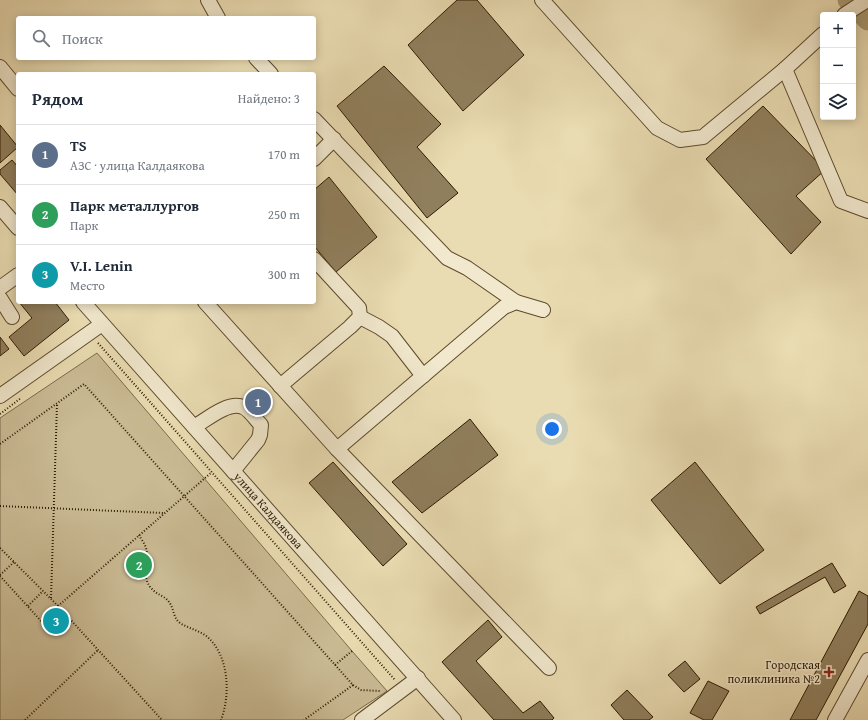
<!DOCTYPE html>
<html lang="ru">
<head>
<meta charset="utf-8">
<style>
	body { margin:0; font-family:"Gentium Book Plus",serif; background:#f6f6f7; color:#1f2937 }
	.controls { position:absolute; right:12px; top:12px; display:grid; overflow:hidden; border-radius:4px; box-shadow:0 2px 10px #0003 }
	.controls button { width:36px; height:36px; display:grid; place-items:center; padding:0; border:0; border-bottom:1px solid #e0e1e3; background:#fff; color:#1f2937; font:20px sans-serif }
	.you { position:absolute; left:552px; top:429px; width:14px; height:14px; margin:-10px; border:3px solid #fff; border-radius:50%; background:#1a73e8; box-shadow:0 0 0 6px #1a73e833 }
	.badge { display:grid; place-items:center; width:26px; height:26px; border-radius:50%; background:#2563eb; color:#fff; font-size:13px; font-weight:700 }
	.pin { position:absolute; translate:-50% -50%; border:2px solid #fff; box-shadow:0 1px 4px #0006 }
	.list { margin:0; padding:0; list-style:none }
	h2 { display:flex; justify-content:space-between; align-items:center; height:52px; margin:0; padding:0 16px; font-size:17px }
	h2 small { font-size:13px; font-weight:400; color:#747a83 }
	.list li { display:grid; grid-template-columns:26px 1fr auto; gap:12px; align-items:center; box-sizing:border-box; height:60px; padding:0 16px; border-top:1px solid #e0e1e3 }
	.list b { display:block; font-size:15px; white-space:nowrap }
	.list p { margin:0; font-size:13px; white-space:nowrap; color:#747a83 }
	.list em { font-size:13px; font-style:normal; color:#747a83 }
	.icon { flex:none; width:22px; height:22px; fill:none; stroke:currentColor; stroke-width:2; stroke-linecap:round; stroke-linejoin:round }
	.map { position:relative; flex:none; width:868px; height:720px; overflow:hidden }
	.search { position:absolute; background:#fff; box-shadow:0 2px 10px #0003; left:16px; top:16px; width:300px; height:44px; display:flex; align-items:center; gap:10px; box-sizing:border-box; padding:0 14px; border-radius:4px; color:#747a83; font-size:15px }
	.panel { position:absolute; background:#fff; box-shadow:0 2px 10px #0003; left:16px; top:72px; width:300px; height:232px; border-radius:4px }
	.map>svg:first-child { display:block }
	.green { fill:#cabb94; stroke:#7c6a4a }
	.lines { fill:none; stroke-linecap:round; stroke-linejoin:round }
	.river { stroke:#aa9a75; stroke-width:21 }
	.building { fill:#907f5d; stroke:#2e1a00 }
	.minor-casing { stroke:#5d4a2c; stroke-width:16 }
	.path { stroke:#2e1a00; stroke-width:2; stroke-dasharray:1 2; stroke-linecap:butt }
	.minor { stroke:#f1e8cd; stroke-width:14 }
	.poi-dot { fill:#8f2418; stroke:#f1e8cd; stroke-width:1.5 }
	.labels { text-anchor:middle; stroke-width:3; stroke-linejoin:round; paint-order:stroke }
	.street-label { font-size:12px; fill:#2e1a00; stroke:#f1e8cd }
	.poi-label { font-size:12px; fill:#2e1a00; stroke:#f1e8cd; text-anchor:end }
</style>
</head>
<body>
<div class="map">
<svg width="868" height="720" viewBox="0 0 868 720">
	<rect width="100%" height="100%" fill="#eadcb2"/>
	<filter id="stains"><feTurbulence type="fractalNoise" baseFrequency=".005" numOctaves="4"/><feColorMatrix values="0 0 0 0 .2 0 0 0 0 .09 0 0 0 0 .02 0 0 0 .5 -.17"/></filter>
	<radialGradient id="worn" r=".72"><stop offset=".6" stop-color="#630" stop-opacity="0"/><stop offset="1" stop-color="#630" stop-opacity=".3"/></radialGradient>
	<polygon class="green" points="97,353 352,651 387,691 343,720 0,720 0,418"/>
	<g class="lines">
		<polyline class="river" points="848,0 868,20"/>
	</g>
	<g class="building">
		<polygon points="457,0 477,0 524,55 463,111 408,45"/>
		<polygon points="384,66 441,124 417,147 458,193 427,218 337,106"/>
		<polygon points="763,106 825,170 796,196 821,222 791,254 706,159"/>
		<polygon points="0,125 18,147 0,163"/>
		<polygon points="12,160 18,167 18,195 0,174 0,170"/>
		<polygon points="329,177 377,237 336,272 314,246 314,190"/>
		<polygon points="19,302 55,302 69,320 24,356 9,337 32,318"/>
		<polygon points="0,337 9,349 0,356"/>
		<polygon points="470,419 498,455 422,513 392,482"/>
		<polygon points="333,462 407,544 383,566 309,483"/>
		<polygon points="695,462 764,550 720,584 651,500"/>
		<polygon points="832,563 846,586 834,593 825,577 760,614 756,607"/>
		<polygon points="859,591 868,596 868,624 816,720 790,720"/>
		<polygon points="488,620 502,637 476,661 523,713 540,701 554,718 552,720 494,720 442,662"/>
		<polygon points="685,661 700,679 684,692 668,675"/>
		<polygon points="708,681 729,691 712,720 704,720 690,713"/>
		<polygon points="627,690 653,717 649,720 624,720 611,705"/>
	</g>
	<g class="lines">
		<g class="minor-casing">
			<g id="minor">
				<polyline points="208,0 218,18"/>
				<polyline points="542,0 657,128 680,140 703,137 785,69"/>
				<polyline points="844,15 867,0"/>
				<polyline points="823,34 785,69 841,201 868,211"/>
				<polyline points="256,58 271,74"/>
				<polyline points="0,67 18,89"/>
				<polyline points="314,119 447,258 467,268 516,302"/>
				<polyline points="314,159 334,139"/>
				<polyline points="0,207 18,228"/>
				<polyline points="0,288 18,275"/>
				<polyline points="0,298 12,317"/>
				<path id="s1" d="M83 302 454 720"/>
				<polyline points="205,302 337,449 549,668"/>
				<polyline points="360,317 379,327 392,336 423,376"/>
				<polyline points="280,386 350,327 360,317 359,308 314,259"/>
				<polyline points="0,396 102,324"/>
				<path d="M194 427C206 420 228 401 243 407 250 410 256 420 261 425L260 435 258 440 233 471"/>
				<polyline points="337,449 504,307 516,302 543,310"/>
				<polyline points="362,720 418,678"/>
				<polyline points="835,720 868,660"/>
			</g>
		</g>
		<g class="path">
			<polyline points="98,343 395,680"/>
			<polyline points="0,414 21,398"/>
			<polyline points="0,444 84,384 353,685 304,720"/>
			<polyline points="0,506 163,513"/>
			<path d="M139 535C141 539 145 544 146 548 150 562 140 577 152 589 157 595 165 596 169 602 174 608 173 618 180 623 188 628 197 630 205 635 229 653 231 694 221 720"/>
			<polyline points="0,548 58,606 162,720"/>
			<polyline points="0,575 14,562"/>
			<polyline points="0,576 52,633 68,616"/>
			<polyline points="51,598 57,404"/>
			<polyline points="28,606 43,591"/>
			<polyline points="58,606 212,472"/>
			<polyline points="335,665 352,651"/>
			<polyline points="353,685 361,690 380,691"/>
			<polyline points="25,720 98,650"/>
		</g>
		<use href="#minor" class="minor"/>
	</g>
	<path class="poi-dot" d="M827 666h4v4h4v4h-4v4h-4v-4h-4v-4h4z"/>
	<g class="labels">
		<g class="street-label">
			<text dy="4" stroke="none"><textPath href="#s1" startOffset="279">улица Калдаякова</textPath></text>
		</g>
		<g class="poi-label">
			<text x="820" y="669">Городская<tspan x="820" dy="14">поликлиника №2</tspan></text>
		</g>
	</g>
	<rect width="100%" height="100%" filter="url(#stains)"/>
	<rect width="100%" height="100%" fill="url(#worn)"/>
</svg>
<div class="controls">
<button>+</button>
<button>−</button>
<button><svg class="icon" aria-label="layers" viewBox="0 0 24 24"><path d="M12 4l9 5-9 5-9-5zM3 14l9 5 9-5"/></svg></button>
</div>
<div class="you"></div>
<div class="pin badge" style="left:258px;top:402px;background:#5c6f8a">1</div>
<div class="pin badge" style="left:139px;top:565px;background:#2e9e5b">2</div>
<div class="pin badge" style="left:56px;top:621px;background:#0f9aa8">3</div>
<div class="search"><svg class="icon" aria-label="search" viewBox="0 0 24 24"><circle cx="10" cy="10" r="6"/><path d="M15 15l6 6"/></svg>Поиск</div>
<section class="panel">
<h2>Рядом<small>Найдено: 3</small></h2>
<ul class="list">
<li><span class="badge" style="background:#5c6f8a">1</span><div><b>TS</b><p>АЗС · улица Калдаякова</p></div><em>170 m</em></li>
<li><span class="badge" style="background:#2e9e5b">2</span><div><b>Парк металлургов</b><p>Парк</p></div><em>250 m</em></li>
<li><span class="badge" style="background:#0f9aa8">3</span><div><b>V.I. Lenin</b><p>Место</p></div><em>300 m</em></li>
</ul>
</section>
</div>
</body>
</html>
